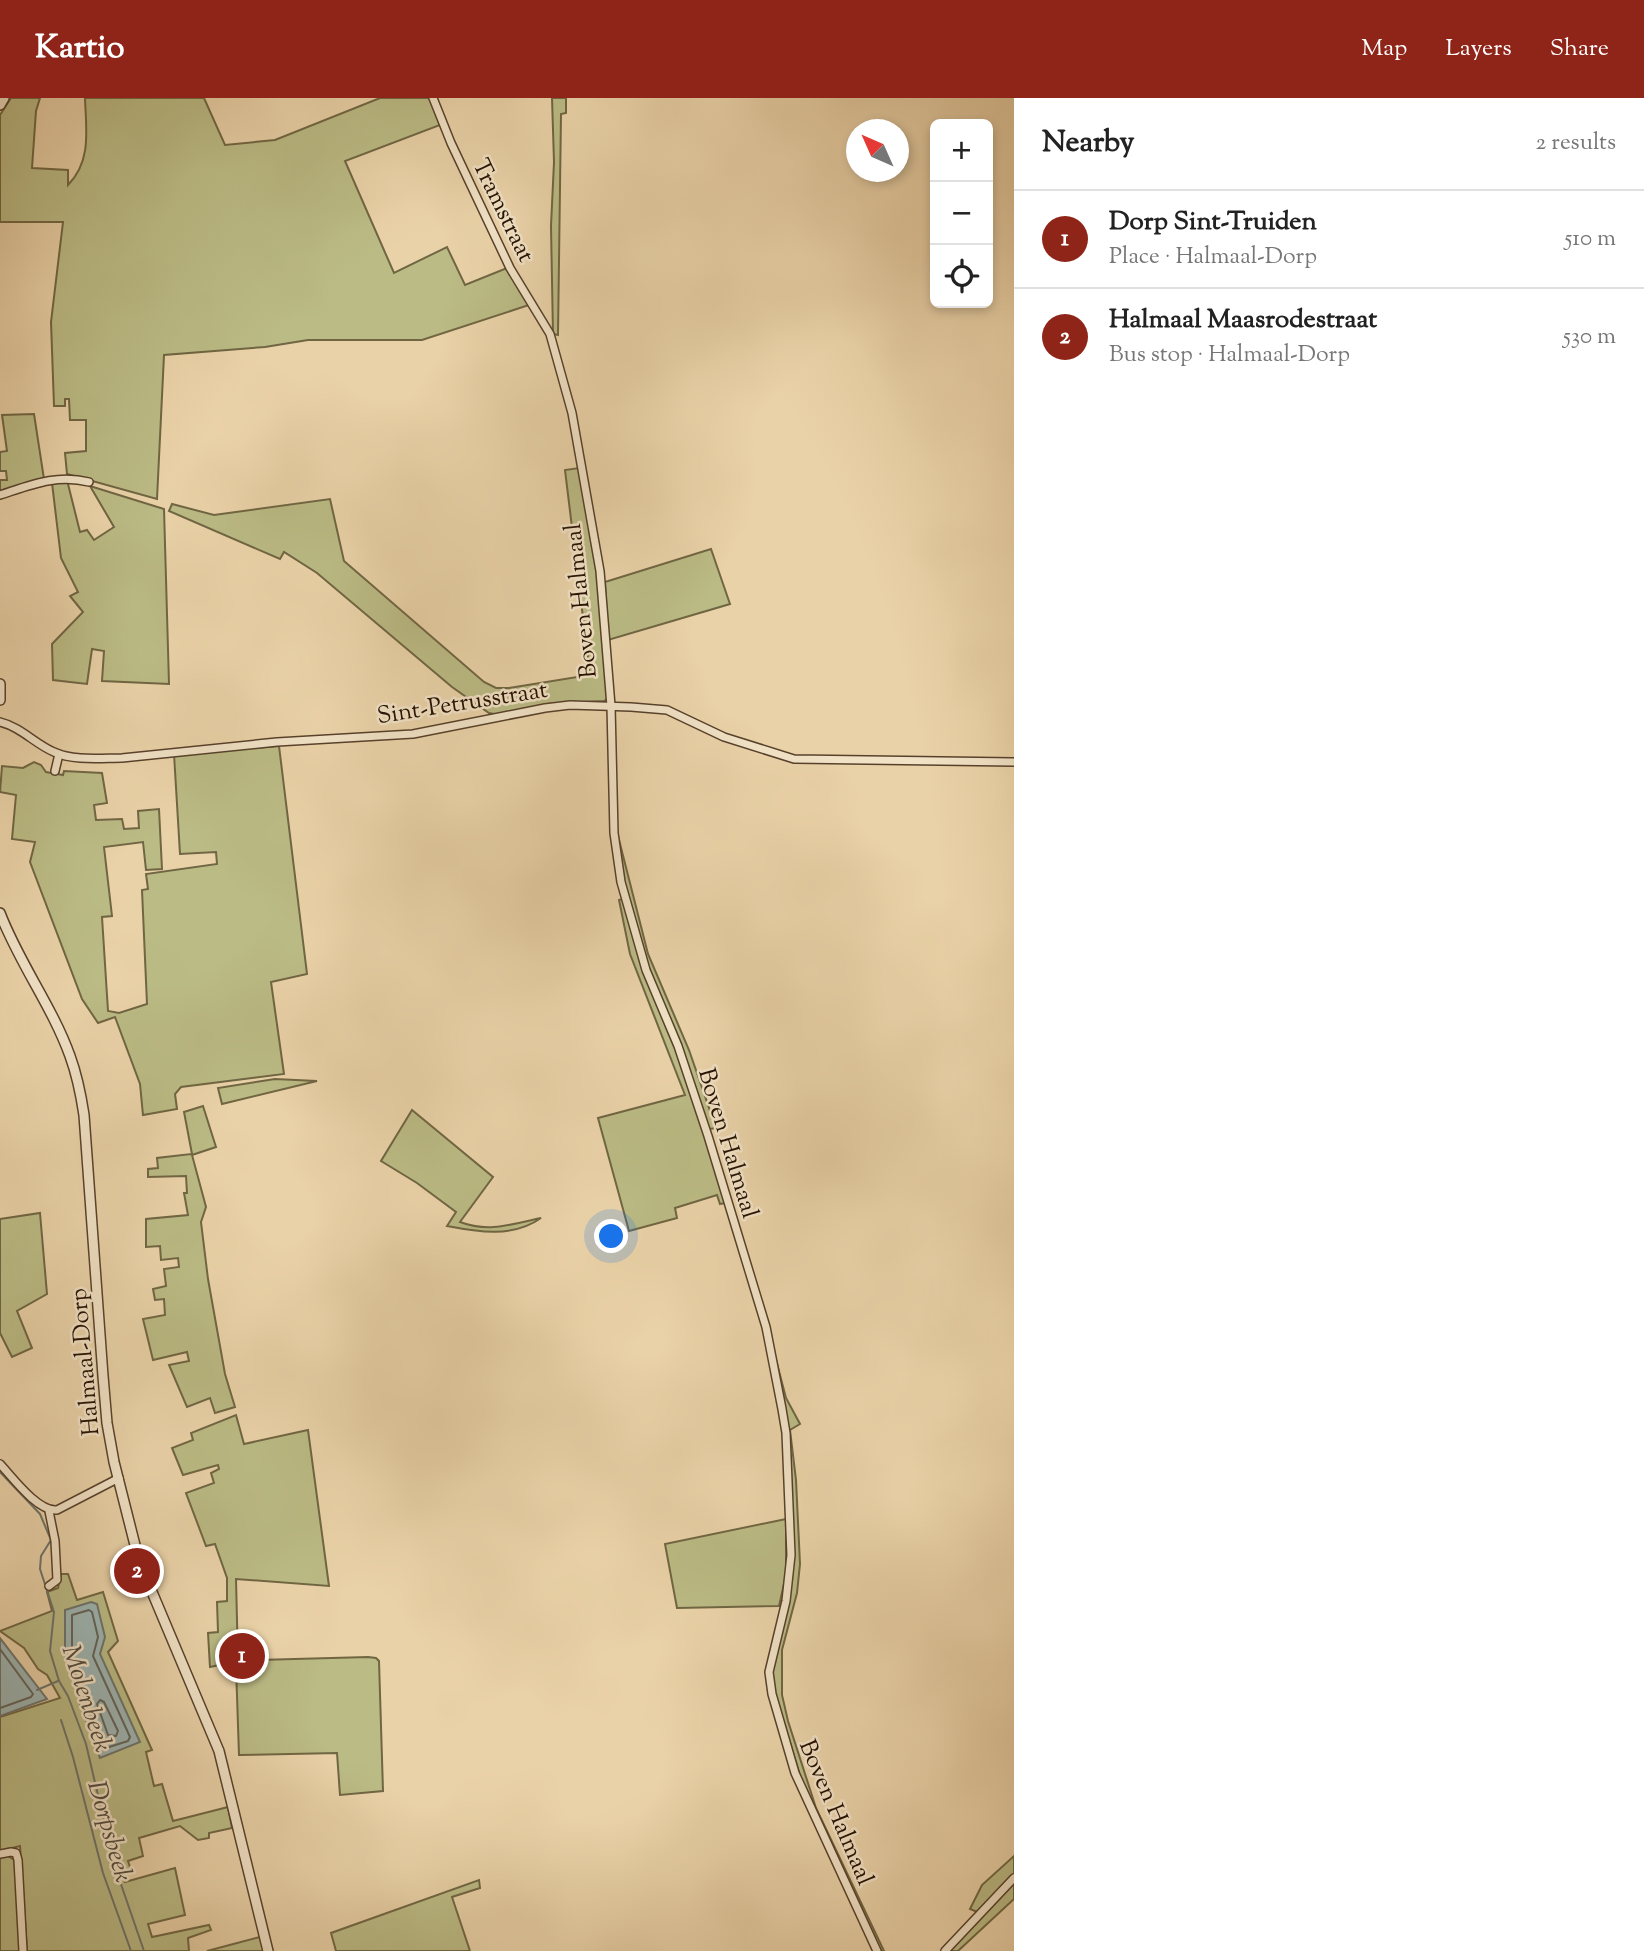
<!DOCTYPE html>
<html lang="en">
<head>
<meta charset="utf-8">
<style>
	body { margin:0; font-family:"Sorts Mill Goudy",serif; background:#f2f2f2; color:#222 }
	.controls { position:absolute; right:21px; top:21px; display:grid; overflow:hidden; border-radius:10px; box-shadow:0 4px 10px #0003 }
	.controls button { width:63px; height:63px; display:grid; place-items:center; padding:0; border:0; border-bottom:2px solid #e0e0e0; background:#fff; color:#222; font:35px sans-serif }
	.compass { position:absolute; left:846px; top:21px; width:63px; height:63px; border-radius:50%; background:#fff; box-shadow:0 4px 10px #0003; rotate:315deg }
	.you { position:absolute; left:612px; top:1139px; width:24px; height:24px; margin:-18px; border:5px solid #fff; border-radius:50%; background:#1a73e8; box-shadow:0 0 0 10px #1a73e833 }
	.badge { display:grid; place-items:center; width:46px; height:46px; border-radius:50%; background:#8f2418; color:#fff; font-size:23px; font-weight:700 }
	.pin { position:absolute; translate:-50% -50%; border:4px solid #fff; box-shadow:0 2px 7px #0006 }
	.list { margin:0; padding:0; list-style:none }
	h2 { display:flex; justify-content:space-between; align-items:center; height:91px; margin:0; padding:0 28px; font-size:30px }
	h2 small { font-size:23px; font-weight:400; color:#767676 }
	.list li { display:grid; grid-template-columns:46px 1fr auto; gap:21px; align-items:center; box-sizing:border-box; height:98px; padding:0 28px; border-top:2px solid #e0e0e0 }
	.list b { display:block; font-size:26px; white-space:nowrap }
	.list p { margin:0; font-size:23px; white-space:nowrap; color:#767676 }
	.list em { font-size:23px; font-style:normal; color:#767676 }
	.icon { flex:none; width:38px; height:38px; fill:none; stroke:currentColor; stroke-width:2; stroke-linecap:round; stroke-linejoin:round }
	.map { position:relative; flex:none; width:1014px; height:1853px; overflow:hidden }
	header { display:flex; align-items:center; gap:42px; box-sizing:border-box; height:98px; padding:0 35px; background:#8f2418; color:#fff }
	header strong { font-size:33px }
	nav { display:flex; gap:38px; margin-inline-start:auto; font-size:24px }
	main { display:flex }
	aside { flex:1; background:#fff }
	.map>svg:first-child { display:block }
	.green { fill:#bbbb85; stroke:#706643; stroke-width:2 }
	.water { fill:#9db5b3; stroke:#6d736c; stroke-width:2 }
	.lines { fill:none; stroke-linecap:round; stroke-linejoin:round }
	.shore { stroke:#62635a; stroke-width:2 }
	.stream { stroke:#6d736c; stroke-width:2 }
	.minor-casing { stroke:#57412b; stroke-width:10 }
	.tertiary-casing { stroke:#57412b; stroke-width:12 }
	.minor { stroke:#f1e2c6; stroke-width:7 }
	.tertiary { stroke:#f1e2c6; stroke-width:9 }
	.labels { text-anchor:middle; stroke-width:5; stroke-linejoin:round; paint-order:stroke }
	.street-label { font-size:24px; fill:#261101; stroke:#f1e2c6 }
	.water-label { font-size:26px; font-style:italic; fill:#504a3f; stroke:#f1e2c6 }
</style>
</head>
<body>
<header>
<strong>Kartio</strong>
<nav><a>Map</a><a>Layers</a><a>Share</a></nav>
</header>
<main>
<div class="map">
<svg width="1014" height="1853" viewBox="0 0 1014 1853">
	<rect width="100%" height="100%" fill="#ead2a8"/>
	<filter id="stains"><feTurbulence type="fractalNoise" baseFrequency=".00286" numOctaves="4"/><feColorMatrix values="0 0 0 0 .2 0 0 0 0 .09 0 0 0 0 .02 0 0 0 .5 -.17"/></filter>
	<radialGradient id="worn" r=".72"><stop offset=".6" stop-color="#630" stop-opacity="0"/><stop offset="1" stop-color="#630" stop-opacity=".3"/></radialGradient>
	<g class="green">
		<path d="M11 0H40L36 13 32 70 68 72V87C92 63 86 31 85 0H204L225 47 275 42 380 0H430L440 27 345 63 394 175 447 149 465 187 507 170 529 207 422 242H308L265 249 164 257 157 401 67 376 65 355 86 353V322H70L69 301H65V308H54L51 224 63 124H0V17Z"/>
		<polygon points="552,0 566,0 566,15 561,16 558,237 553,236 551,128 554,64"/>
		<polygon points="34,316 44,381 0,393 0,382 7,382 6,373 0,373 0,354 7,353 2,317"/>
		<polygon points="579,370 598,469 607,601 604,603 547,606 499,617 489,615 452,589 317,475 284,454 280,461 169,413 172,406 214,417 330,401 344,463 484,584 496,590 509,590 590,577 565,372"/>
		<polygon points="67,382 80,434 87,432 94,442 114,429 90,388 164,411 169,586 102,583 104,553 92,551 87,586 53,582 52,546 83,514 70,498 78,494 61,460 52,385"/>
		<polygon points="711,451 730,506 608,542 605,484"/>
		<polygon points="279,648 307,876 271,884 284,976 181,989 175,996 177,1011 143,1017 140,986 115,919 98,925 82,901 30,764 35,744 12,741 16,697 0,694 2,668 23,670 34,664 41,667 46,674 63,677 64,673 102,675 107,705 94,707 96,722 122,721 124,731 139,730 138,713 159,711 162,771 146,772 143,744 104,749 112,818 102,819 108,913 119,915 147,906 142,792 148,791 146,776 217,766 216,754 180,756 174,656"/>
		<polygon points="616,730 648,856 689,952 716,1030 704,1032 725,1105 720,1106 717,1097 675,1110 677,1120 629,1133 598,1020 685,997 630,856 619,802 623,801 648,871 625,793"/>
		<polygon points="275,981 317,983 222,1006 218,990"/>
		<polygon points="203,1008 216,1049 192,1057 206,1109 201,1124 208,1181 225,1276 235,1309 215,1315 210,1300 187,1309 169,1267 189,1263 187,1254 153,1262 143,1221 165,1217 164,1201 155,1202 153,1191 166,1188 164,1171 179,1169 178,1160 161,1162 160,1148 146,1149 146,1121 188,1117 184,1095 187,1095 186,1078 148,1079 148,1071 158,1070 157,1060 192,1056 184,1014"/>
		<path d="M412 1012 493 1079 460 1124C489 1135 512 1126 541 1120 513 1140 478 1134 447 1128L456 1114 417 1085 381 1063Z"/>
		<polygon points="40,1115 47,1196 17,1213 32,1250 12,1259 0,1235 0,1121"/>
		<polygon points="774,1254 786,1300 800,1326 790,1332 796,1382 800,1466 797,1495 782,1552 782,1597 788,1623 816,1710 884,1853 880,1853 807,1700 775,1596 772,1577 790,1491 791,1382"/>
		<polygon points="236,1317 244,1346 308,1332 329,1488 236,1481 238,1563 210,1569 208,1535 218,1534 217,1504 227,1503 227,1480 215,1446 206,1448 186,1395 214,1385 211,1375 219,1371 218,1367 183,1377 172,1350 193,1342 191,1335"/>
		<polygon points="786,1421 786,1477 779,1508 677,1510 665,1446"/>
		<polygon points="61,1476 68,1476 77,1502 103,1494 118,1543 108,1554 152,1652 146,1654 154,1688 162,1686 173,1723 228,1709 232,1730 209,1735 209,1740 198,1742 180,1728 139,1740 143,1758 128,1763 131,1772 122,1775 125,1784 175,1770 185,1817 148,1826 152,1839 209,1827 211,1832 188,1840 189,1853 27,1853 20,1748 0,1753 0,1619 60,1600 47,1577 38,1571 24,1550 0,1533 52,1513 47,1494 58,1490"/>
		<polygon points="368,1559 376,1560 379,1563 383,1693 340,1697 337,1655 239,1657 236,1568 258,1562"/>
		<polygon points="6,1757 16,1763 21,1853 0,1853 0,1759"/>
		<polygon points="1014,1758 1014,1777 980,1815 970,1811 982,1787"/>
		<polygon points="479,1782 480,1790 452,1799 470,1853 336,1853 331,1835"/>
		<polygon points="1014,1785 1014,1801 958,1853 948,1853"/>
		<polygon points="260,1839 264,1853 207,1853"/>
	</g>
	<g class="water">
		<polygon points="91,1504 97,1506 105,1539 100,1556 140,1644 100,1660 79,1603 75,1576 65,1558 65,1512"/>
		<polygon points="0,1540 47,1601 0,1618"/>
	</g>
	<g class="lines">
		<g class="shore">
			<polygon points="89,1512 92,1514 98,1539 93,1558 130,1639 128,1643 106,1650 103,1648 86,1601 81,1574 72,1556 72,1517"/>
			<polyline points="0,1551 33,1596 31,1599 0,1610"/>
			<polygon points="100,1602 104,1604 118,1633 116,1638 108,1637 97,1606"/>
		</g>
		<g class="stream">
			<polyline points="0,1374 40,1416 51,1442 41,1458 40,1471 54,1514 50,1553 59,1583 68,1598 86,1646 114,1766 144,1853"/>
			<polyline points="37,1592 58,1583"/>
			<polyline points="61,1622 73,1659 103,1775 131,1853"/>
		</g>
		<g class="minor-casing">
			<g id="minor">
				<polyline points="433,0 451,45 510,170 550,236 572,315 600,473 611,608 614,735 621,784 646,872 678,948 708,1038 766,1229 782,1311 786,1335 791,1457 786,1503 769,1574 772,1596 795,1675 877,1853"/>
				<path d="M0 397C31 387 56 376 89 384"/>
				<path d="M0 624C21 629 35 646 54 654 73 663 101 660 122 660L277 644 413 636 545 610 570 607 631 609 667 612 724 639 794 661 1014 664"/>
				<polyline points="55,673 59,656"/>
				<path d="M0 1366C13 1380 38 1414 57 1412L119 1380"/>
				<polyline points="49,1413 55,1443 57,1482 49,1488"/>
				<polyline points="0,1756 11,1754 16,1755 18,1762 23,1853"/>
				<polyline points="945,1853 1014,1780"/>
			</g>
		</g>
		<g class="tertiary-casing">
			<g id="tertiary">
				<polyline points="0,7 4,0"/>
				<polyline points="0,586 0,602"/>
				<path d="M0 815C19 865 52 908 70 958 77 977 81 997 84 1017L103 1278 107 1325 114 1364 139 1463 219 1653 268 1853"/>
			</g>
		</g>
		<use href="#minor" class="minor"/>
		<use href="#tertiary" class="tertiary"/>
	</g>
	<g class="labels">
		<g class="street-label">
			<text transform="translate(504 112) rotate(64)" y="8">Tramstraat</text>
			<text transform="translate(580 503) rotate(-96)" y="8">Boven Halmaal</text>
			<text transform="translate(462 604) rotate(-9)" y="8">Sint-Petrusstraat</text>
			<text transform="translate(729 1045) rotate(73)" y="8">Boven Halmaal</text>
			<text transform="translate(84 1264) rotate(-95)" y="8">Halmaal-Dorp</text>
			<text transform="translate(837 1714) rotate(67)" y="8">Boven Halmaal</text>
		</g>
		<g class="water-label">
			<text transform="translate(88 1600) rotate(72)" y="9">Molenbeek</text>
			<text transform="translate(111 1733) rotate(74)" y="9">Dorpsbeek</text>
		</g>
	</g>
	<rect width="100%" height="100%" filter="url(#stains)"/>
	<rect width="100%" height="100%" fill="url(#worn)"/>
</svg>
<div class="controls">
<button>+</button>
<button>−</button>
<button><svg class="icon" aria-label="locate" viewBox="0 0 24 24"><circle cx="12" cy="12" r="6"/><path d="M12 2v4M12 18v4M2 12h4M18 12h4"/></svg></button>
</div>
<svg class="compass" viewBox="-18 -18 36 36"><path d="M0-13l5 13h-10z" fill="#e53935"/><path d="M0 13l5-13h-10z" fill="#767676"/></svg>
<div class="you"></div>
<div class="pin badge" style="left:242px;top:1558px">1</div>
<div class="pin badge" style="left:137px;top:1473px">2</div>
</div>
<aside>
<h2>Nearby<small>2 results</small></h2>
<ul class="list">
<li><span class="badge">1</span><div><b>Dorp Sint-Truiden</b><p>Place · Halmaal-Dorp</p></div><em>510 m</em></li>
<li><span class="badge">2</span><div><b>Halmaal Maasrodestraat</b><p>Bus stop · Halmaal-Dorp</p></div><em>530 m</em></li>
</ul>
</aside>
</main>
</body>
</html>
